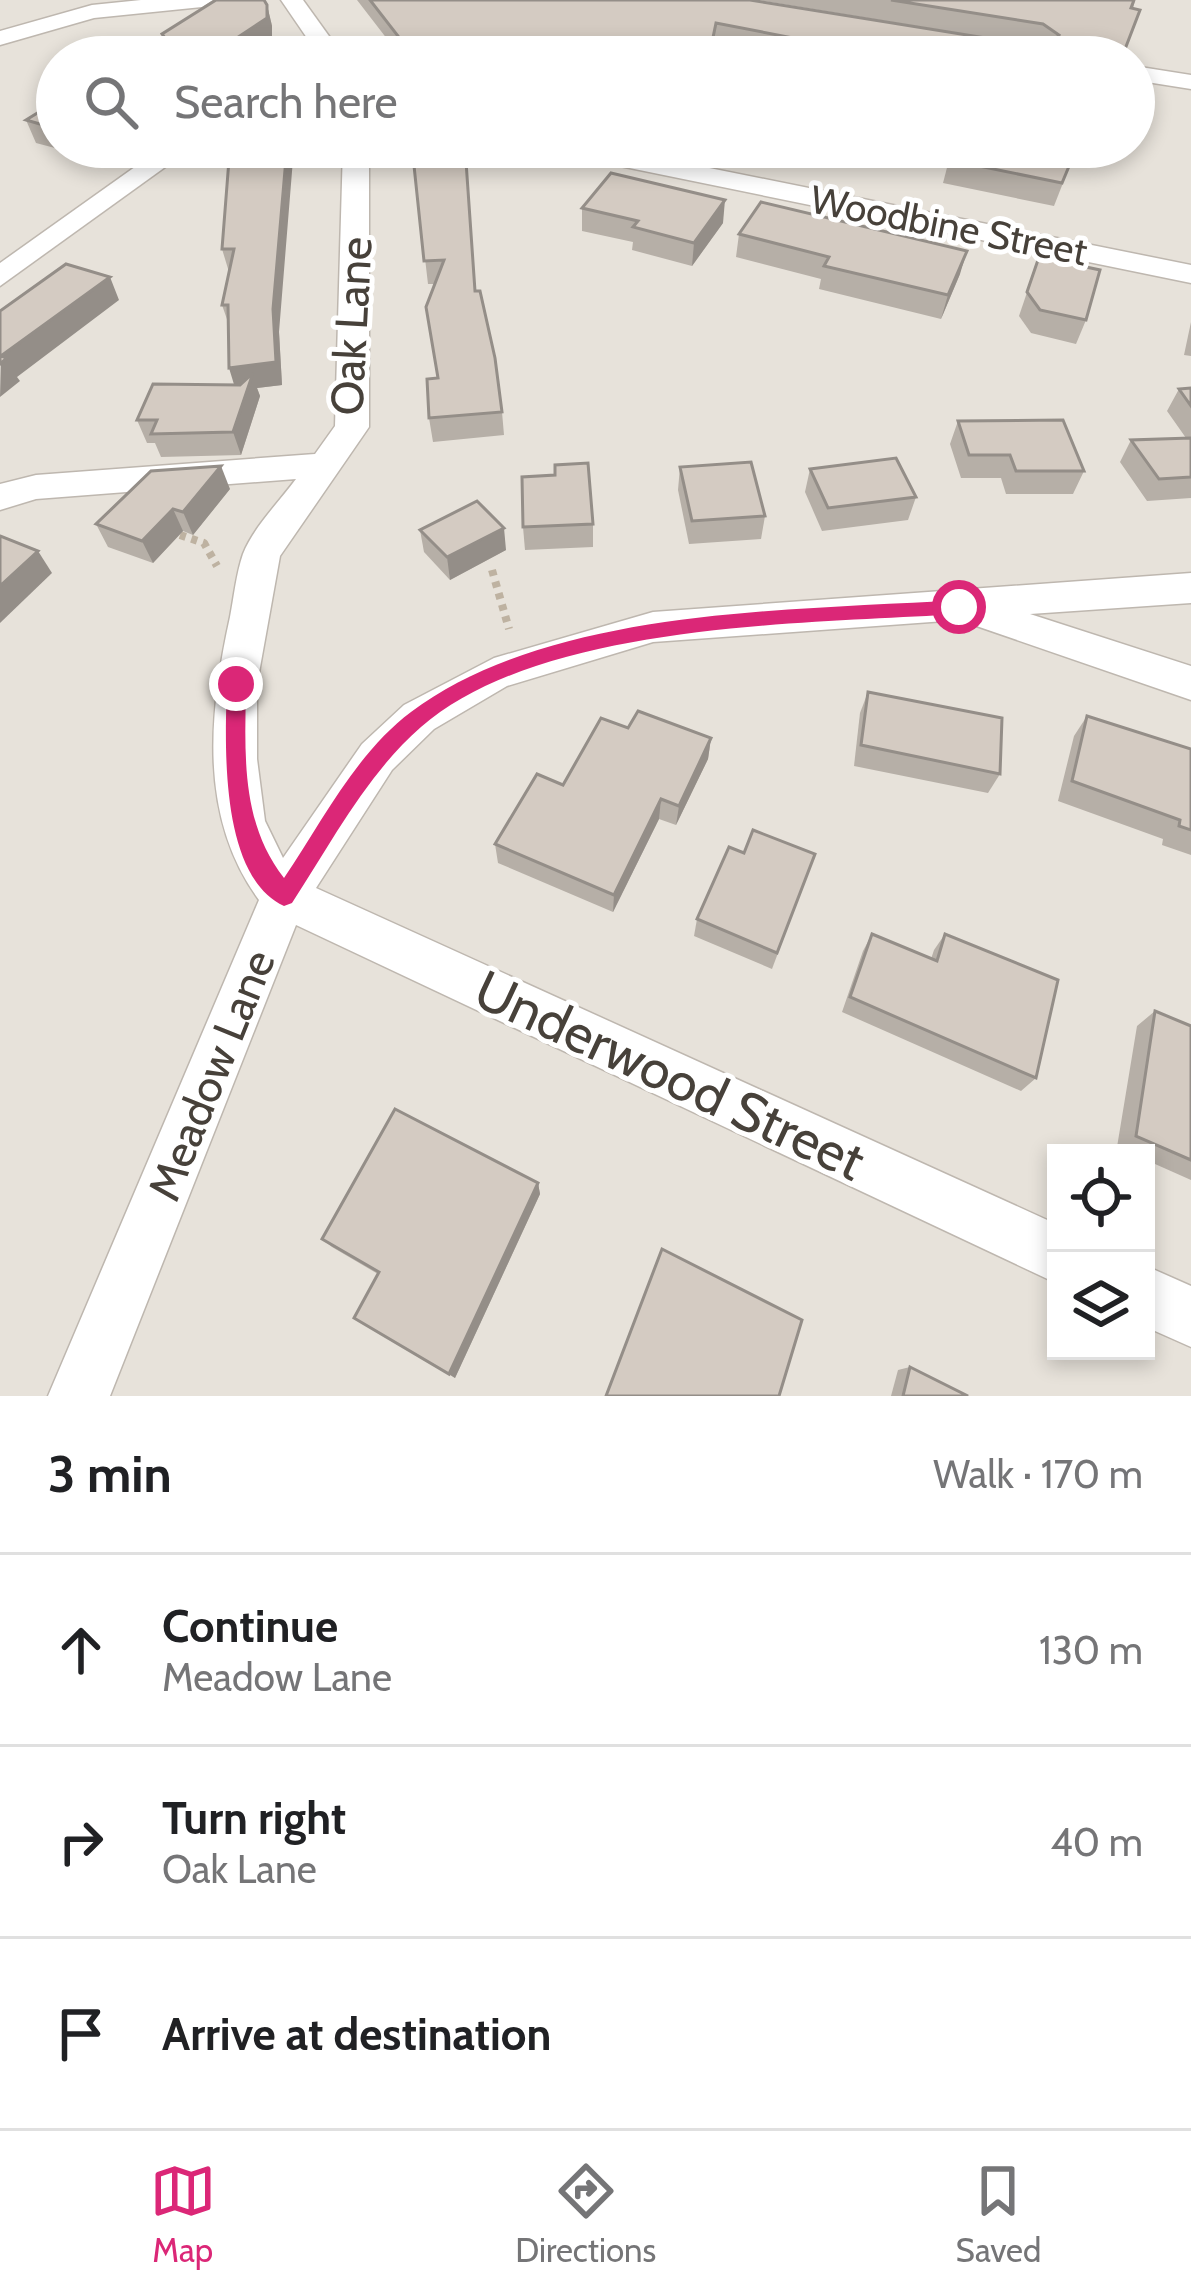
<!DOCTYPE html>
<html lang="en">
<head>
<meta charset="utf-8">
<style>
	body { margin:0; font-family:Cabin,sans-serif; background:#f6f6f6; color:#202124 }
	.controls { position:absolute; right:36px; bottom:36px; display:grid; overflow:hidden; border-radius:0px; box-shadow:0 6px 18px #0003 }
	.controls button { width:108px; height:108px; display:grid; place-items:center; padding:0; border:0; border-bottom:3px solid #e0e0e0; background:#fff; color:#202124; font:60px sans-serif }
	.stop { position:absolute; width:36px; height:36px; margin:-27px; border:9px solid #db2777; border-radius:50%; background:#fff }
	.stop.end { background:#db2777; border-color:#fff; box-shadow:0 3px 12px #0008 }
	.list { margin:0; padding:0; list-style:none }
	h2 { display:flex; justify-content:space-between; align-items:center; height:156px; margin:0; padding:0 48px; font-size:51px }
	h2 small { font-size:39px; font-weight:400; color:#757577 }
	.list li { display:grid; grid-template-columns:78px 1fr auto; gap:36px; align-items:center; box-sizing:border-box; height:192px; padding:0 48px; border-top:3px solid #e0e0e0 }
	.list b { display:block; font-size:45px; white-space:nowrap }
	.list p { margin:0; font-size:39px; white-space:nowrap; color:#757577 }
	.list em { font-size:39px; font-style:normal; color:#757577 }
	.icon { flex:none; width:66px; height:66px; fill:none; stroke:currentColor; stroke-width:2; stroke-linecap:round; stroke-linejoin:round }
	.map { position:relative; flex:none; width:1191px; height:1396px; overflow:hidden }
	.search { position:absolute; background:#fff; box-shadow:0 6px 18px #0003; left:36px; right:36px; top:36px; height:132px; display:flex; align-items:center; gap:30px; box-sizing:border-box; padding:0 42px; border-radius:66px; color:#757577; font-size:45px }
	.sheet { height:732px; background:#fff }
	nav { display:flex; justify-content:space-around; align-items:center; box-sizing:border-box; height:168px; border-top:3px solid #e0e0e0; background:#fff; font-size:33px; color:#757577 }
	nav a { display:grid; justify-items:center; gap:6px }
	nav .on { color:#db2777 }
	.map>svg:first-child { display:block }
	.residential { fill:#e7e2da; fill-rule:evenodd }
	.lines { fill:none; stroke-linecap:round; stroke-linejoin:round }
	.street-casing { stroke:#beb7af; stroke-width:3 }
	.path { stroke:#beb2a1; stroke-width:8; stroke-dasharray:6 6; stroke-linecap:butt }
	.street { fill:#fff; fill-rule:evenodd }
	.wall { fill:#b6afa7 }
	.shaded-wall { fill:#948e88 }
	.building { fill:#d4cbc2; stroke:#948e88; stroke-width:3 }
	.route { fill:#db2777 }
	.labels { text-anchor:middle; stroke-width:10; stroke-linejoin:round; paint-order:stroke }
	.far-street-label { font-size:39px; fill:#47413a; stroke:#fff }
	.street-label { font-size:45px; fill:#47413a; stroke:#fff }
	.near-street-label { font-size:54px; fill:#47413a; stroke:#fff }
</style>
</head>
<body>
<div class="map">
<svg width="1191" height="1396" viewBox="0 0 1191 1396">
	<rect width="100%" height="100%" fill="#f4f0eb"/>
	<path class="residential" d="M0 0H1191V1396H0ZM57 57H1134V147H57ZM1056 1153H1146V1351H1056Z"/>
	<g class="lines">
		<g class="street-casing">
			<g id="street">
				<polygon points="141,0 213,0 202,7 94,18 0,45 0,31 92,5"/>
				<polygon points="281,0 303,0 344,57 320,57"/>
				<polygon points="1134,66 1191,75 1191,89 1134,80"/>
				<polygon points="163,147 193,147 0,286 0,263"/>
				<path d="M343 147H369V427L280 556 257 684V759L265 821 283 858 362 744 404 705 494 658 653 612 1191 573V603L1030 614 1191 666V700L959 620 653 642 507 686 434 729 392 770 316 888 1056 1224V1283L296 925 110 1396H48L259 900C198 817 209 712 230 617 234 597 236 574 243 554 253 528 279 502 296 479L36 499 0 510V484L36 475 315 454 335 426Z"/>
				<polygon points="553,147 605,147 1191,265 1191,283 566,155"/>
				<polygon points="1146,1266 1191,1286 1191,1347 1146,1327"/>
			</g>
		</g>
		<g class="path">
			<polyline points="180,535 204,543 217,566"/>
			<polyline points="492,570 509,629"/>
		</g>
		<use href="#street" class="street"/>
	</g>
	<g class="wall">
		<polygon points="357,0 750,0 1002,40 758,0 1135,0 1122,57 776,57 714,45 711,57 401,57"/>
		<polygon points="267,5 272,26 272,39 246,57 170,57 169,55 162,34"/>
		<polygon points="57,101 57,147 104,147 89,157 36,143 26,120"/>
		<polygon points="230,147 279,332 282,385 257,388 260,396 241,455 161,457 155,443 147,443 137,420 235,385 229,325 222,305 229,272 222,249"/>
		<polygon points="1077,147 1054,206 943,183 949,160"/>
		<polygon points="413,156 476,291 502,412 504,435 433,442 429,418 437,378 435,284 428,284"/>
		<polygon points="582,208 723,223 692,266 632,250 633,242 582,231"/>
		<polygon points="739,234 960,274 941,319 819,289 821,279 736,257"/>
		<polygon points="1039,257 1086,320 1076,344 1031,333 1019,316"/>
		<polygon points="1191,322 1191,356 1184,355"/>
		<polygon points="1191,388 1191,498 1147,501 1120,462 1131,440 1186,438 1167,411 1179,389"/>
		<polygon points="958,421 1084,471 1073,494 1006,494 1001,478 961,478 950,444"/>
		<polygon points="680,467 765,516 761,539 689,544 678,490"/>
		<polygon points="810,469 916,497 908,520 822,531 805,492"/>
		<polygon points="230,489 193,535 183,531 153,563 108,547 96,524"/>
		<polygon points="593,524 593,547 525,550 523,527"/>
		<polygon points="420,530 506,550 450,580 424,552"/>
		<polygon points="868,692 1000,774 988,793 854,766 860,713"/>
		<polygon points="1087,716 1191,749 1191,855 1162,845 1163,839 1058,801 1074,736"/>
		<polygon points="628,728 711,738 708,759 676,825 659,819 613,912 498,863 495,844"/>
		<polygon points="744,853 815,854 772,969 694,936 697,919"/>
		<polygon points="872,934 931,959 934,950 945,934 1036,1078 1021,1091 842,1012 863,951"/>
		<polygon points="1155,1011 1191,1026 1191,1180 1146,1160 1146,1153 1130,1153 1117,1147 1137,1026"/>
		<polygon points="538,1183 540,1194 455,1378 354,1318 378,1274 332,1247 322,1239"/>
		<polygon points="910,1367 968,1396 891,1396 898,1370"/>
	</g>
	<g class="shaded-wall">
		<polygon points="267,5 272,26 272,39 246,57 208,57"/>
		<polygon points="85,147 104,147 89,157"/>
		<polygon points="287,147 294,147 279,332 282,385 257,388 260,396 241,455 233,432 236,391 229,368 273,309"/>
		<polygon points="725,200 723,223 692,266 694,243"/>
		<polygon points="967,251 960,274 941,319 948,295"/>
		<polygon points="110,277 119,300 17,377 20,381 0,397 1,356"/>
		<polygon points="221,466 230,489 193,535 183,512"/>
		<polygon points="173,509 183,531 153,563 142,541"/>
		<polygon points="504,528 506,550 450,580 447,557"/>
		<polygon points="38,551 52,573 0,623 0,586"/>
		<polygon points="711,738 708,759 676,825 679,806"/>
		<polygon points="661,799 659,819 613,912 614,895"/>
		<polygon points="538,1183 540,1194 455,1378 449,1374"/>
	</g>
	<g class="building">
		<polygon points="216,0 264,0 267,5 267,18 208,57 179,57 162,34"/>
		<polygon points="370,0 750,0 998,40 1055,40 1059,35 1043,24 891,0 1134,0 1131,8 1140,10 1122,57 891,57 716,23 709,57 471,57 401,40"/>
		<polygon points="57,101 57,129 26,120"/>
		<polygon points="230,147 287,147 273,309 276,362 229,368 228,305 222,305 234,249 222,249"/>
		<polygon points="418,147 465,147 475,291 480,291 495,358 502,412 429,418 427,379 438,378 426,307 444,260 424,261 413,156"/>
		<polygon points="955,147 1077,147 1062,183 949,160"/>
		<polygon points="611,173 725,200 694,243 633,227 638,221 582,208"/>
		<polygon points="761,202 967,251 948,295 824,266 829,257 739,234"/>
		<polygon points="1039,257 1100,270 1086,320 1040,310 1027,292"/>
		<polygon points="66,264 110,277 1,356 7,358 0,364 0,311"/>
		<polygon points="253,373 233,432 151,434 157,420 137,420 153,384 240,385"/>
		<polygon points="1191,388 1191,406 1179,389"/>
		<polygon points="1063,420 1084,471 1016,471 1010,455 969,455 958,421"/>
		<polygon points="1191,438 1191,477 1159,479 1131,440"/>
		<polygon points="896,458 916,497 828,508 810,469"/>
		<polygon points="751,462 765,516 692,521 680,467"/>
		<polygon points="588,463 593,524 523,527 522,477 555,475 555,465"/>
		<polygon points="221,466 183,512 173,509 142,541 96,524 151,471"/>
		<polygon points="477,501 504,528 447,557 420,530"/>
		<polygon points="0,536 38,551 0,586"/>
		<polygon points="868,692 1002,718 1000,774 861,745"/>
		<polygon points="638,711 711,738 679,806 661,799 614,895 495,844 537,774 563,785 601,718 628,728"/>
		<polygon points="1087,716 1191,749 1191,830 1179,826 1180,820 1072,781"/>
		<polygon points="753,830 815,854 777,953 697,919 729,847 744,853"/>
		<polygon points="872,934 937,961 945,934 1058,980 1036,1078 850,997"/>
		<polygon points="1155,1011 1191,1026 1191,1160 1136,1136"/>
		<polygon points="395,1109 538,1183 449,1374 354,1318 379,1272 322,1239"/>
		<polygon points="662,1249 802,1320 779,1396 606,1396"/>
		<polygon points="910,1367 968,1396 903,1396"/>
	</g>
	<path class="route" d="M959 600 968 607 959 614C805 624 542 622 421 727 366 775 332 842 292 903L284 906C219 876 225 743 227 684L236 676 246 684C245 752 240 822 284 878 322 822 356 753 411 712 552 607 791 611 959 600Z"/>
	<g class="labels">
		<g class="far-street-label">
			<text transform="translate(949 225) rotate(11)" y="14">Woodbine Street</text>
		</g>
		<g class="street-label">
			<text transform="translate(351 326) rotate(-87)" y="16">Oak Lane</text>
			<text transform="translate(211 1075) rotate(-68)" y="16">Meadow Lane</text>
		</g>
		<g class="near-street-label">
			<text transform="translate(670 1075) rotate(25)" y="19">Underwood Street</text>
		</g>
	</g>
</svg>
<div class="controls">
<button><svg class="icon" aria-label="locate" viewBox="0 0 24 24"><circle cx="12" cy="12" r="6"/><path d="M12 2v4M12 18v4M2 12h4M18 12h4"/></svg></button>
<button><svg class="icon" aria-label="layers" viewBox="0 0 24 24"><path d="M12 4l9 5-9 5-9-5zM3 14l9 5 9-5"/></svg></button>
</div>
<div class="stop" style="left:959px;top:607px"></div>
<div class="stop end" style="left:236px;top:684px"></div>
<div class="search"><svg class="icon" aria-label="search" viewBox="0 0 24 24"><circle cx="10" cy="10" r="6"/><path d="M15 15l6 6"/></svg>Search here</div>
</div>
<section class="sheet">
<h2>3 min<small>Walk · 170 m</small></h2>
<ul class="list">
<li><svg class="icon" aria-label="ahead" viewBox="0 0 24 24"><path d="M12 20V5M6 11l6-6 6 6"/></svg><div><b>Continue</b><p>Meadow Lane</p></div><em>130 m</em></li>
<li><svg class="icon" aria-label="right" viewBox="0 0 24 24"><path d="M7 20v-9h11M14 6l5 5-5 5"/></svg><div><b>Turn right</b><p>Oak Lane</p></div><em>40 m</em></li>
<li><svg class="icon" aria-label="arrive" viewBox="0 0 24 24"><path d="M6 21V4h12l-3 4 3 4H6"/></svg><div><b>Arrive at destination</b></div></li>
</ul>
</section>
<nav>
<a class="on"><svg class="icon" aria-label="map" viewBox="0 0 24 24"><path d="M3 6l6-2 6 2 6-2v14l-6 2-6-2-6 2zM9 4v14M15 6v14"/></svg>Map</a>
<a><svg class="icon" aria-label="directions" viewBox="0 0 24 24"><path d="M12 3l9 9-9 9-9-9zM9 14v-3h6M13 9l2 2-2 2"/></svg>Directions</a>
<a><svg class="icon" aria-label="saved" viewBox="0 0 24 24"><path d="M7 4h10v16l-5-4-5 4z"/></svg>Saved</a>
</nav>
</body>
</html>
